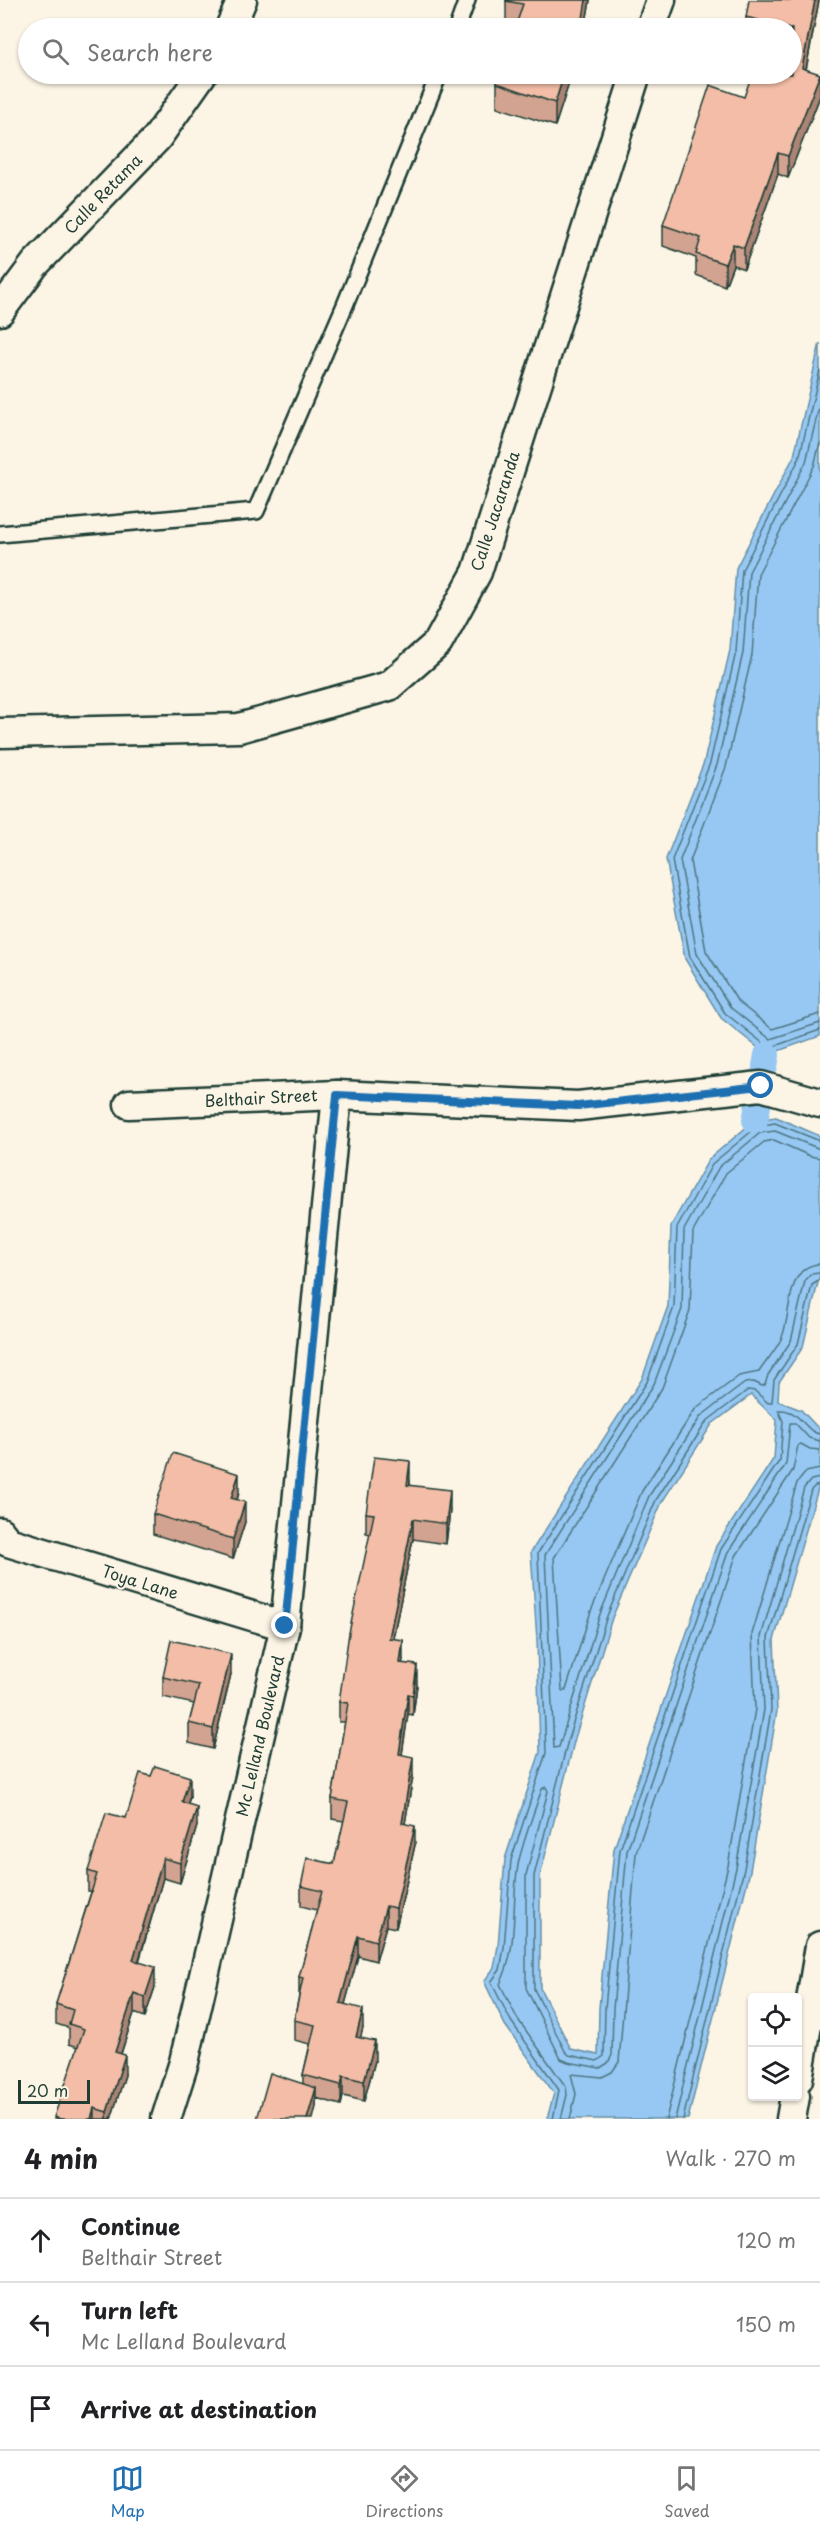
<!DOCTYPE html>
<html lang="en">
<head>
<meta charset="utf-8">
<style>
	body { margin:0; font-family:"Playpen Sans",sans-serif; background:#f2f2f2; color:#202124 }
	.controls { position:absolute; right:18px; bottom:18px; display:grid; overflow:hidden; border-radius:6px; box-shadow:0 2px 4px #0004 }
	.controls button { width:54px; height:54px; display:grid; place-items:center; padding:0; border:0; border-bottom:2px solid #e0e0e0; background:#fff; color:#202124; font:30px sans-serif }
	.scale { position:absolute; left:18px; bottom:15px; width:72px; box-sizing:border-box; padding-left:6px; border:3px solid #1f3d34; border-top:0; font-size:16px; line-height:21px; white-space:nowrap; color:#1f3d34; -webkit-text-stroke:4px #fcf5e5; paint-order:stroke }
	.stop { position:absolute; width:18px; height:18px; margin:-14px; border:4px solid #1f6fb2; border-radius:50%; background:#fff }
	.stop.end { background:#1f6fb2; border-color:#fff; box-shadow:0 2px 6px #0008 }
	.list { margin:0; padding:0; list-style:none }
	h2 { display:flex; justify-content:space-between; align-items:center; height:78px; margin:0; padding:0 24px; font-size:26px }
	h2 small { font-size:20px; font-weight:400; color:#757577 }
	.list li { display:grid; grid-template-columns:39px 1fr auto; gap:18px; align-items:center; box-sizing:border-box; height:84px; padding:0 24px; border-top:2px solid #e0e0e0 }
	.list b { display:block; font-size:22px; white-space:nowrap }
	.list p { margin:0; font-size:20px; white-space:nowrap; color:#757577 }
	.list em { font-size:20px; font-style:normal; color:#757577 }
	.icon { flex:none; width:33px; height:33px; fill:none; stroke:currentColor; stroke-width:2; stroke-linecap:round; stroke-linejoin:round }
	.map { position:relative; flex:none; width:820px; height:2119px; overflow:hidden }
	.search { position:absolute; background:#fff; box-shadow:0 2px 4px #0004; left:18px; right:18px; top:18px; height:66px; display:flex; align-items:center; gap:15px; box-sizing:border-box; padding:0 21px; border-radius:33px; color:#757577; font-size:22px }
	.sheet { height:330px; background:#fff }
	nav { display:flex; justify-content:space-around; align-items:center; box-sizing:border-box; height:84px; border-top:2px solid #e0e0e0; background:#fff; font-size:16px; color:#757577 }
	nav a { display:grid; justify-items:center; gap:3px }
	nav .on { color:#1f6fb2 }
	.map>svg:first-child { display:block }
	.water { fill:#96c8f3; stroke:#6690a7; stroke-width:1.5; fill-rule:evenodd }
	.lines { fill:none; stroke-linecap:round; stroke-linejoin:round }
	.shore { stroke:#4f7580; stroke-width:1.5 }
	.canal { stroke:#96c8f3; stroke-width:26 }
	.service-casing { stroke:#1f3d34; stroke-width:20 }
	.minor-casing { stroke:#1f3d34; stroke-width:33 }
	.service { stroke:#fcf5e5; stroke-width:15 }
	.minor { stroke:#fcf5e5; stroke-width:28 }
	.wall { fill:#d1a390; stroke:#1f3d34; stroke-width:1.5 }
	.shaded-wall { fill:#aa8475; stroke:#1f3d34; stroke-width:1.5 }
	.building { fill:#f3bda7; stroke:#1f3d34; stroke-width:1.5 }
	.route { stroke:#1f6fb2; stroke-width:8 }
	.labels { text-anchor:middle; stroke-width:4.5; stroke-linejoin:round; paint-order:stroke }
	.street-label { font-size:16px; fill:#1f3d34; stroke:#fcf5e5 }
</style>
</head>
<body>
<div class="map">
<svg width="820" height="2119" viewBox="0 0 820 2119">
	<rect width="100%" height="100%" fill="#fcf5e5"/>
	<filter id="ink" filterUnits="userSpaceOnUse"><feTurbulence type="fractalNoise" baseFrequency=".0167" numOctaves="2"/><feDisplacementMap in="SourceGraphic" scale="12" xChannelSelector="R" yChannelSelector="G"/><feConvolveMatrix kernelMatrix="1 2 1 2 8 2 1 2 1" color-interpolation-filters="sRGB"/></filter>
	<g filter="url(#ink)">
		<g class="water">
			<polygon points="820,343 820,1036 767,1055 721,1018 685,959 666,859 704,762 730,650 736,568 794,456"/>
			<path d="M776 1117 820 1136V1274L803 1347 779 1382 778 1401 801 1410 820 1430V1482L774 1640 777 1711 750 1871 688 2119H547L554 2093 505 2025 484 1981 494 1968 498 1946 505 1859 540 1752 537 1640 531 1552 642 1379 668 1306 671 1226 709 1159 755 1120ZM751 1395 777 1420 774 1458 716 1546 614 1849 599 2008 598 2055 571 2049 540 1988V1876L575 1738 612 1618 662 1502 712 1424Z"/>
		</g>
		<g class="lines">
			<g class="shore">
				<polyline points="820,370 799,459 742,570 736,652 710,763 672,860 690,957 725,1013 769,1048 820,1030"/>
				<polyline points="820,403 806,462 749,572 743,653 717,765 680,860 697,954 731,1008 770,1039 820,1023"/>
				<polyline points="820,443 814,466 758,574 752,655 726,767 690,861 706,951 738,1002 772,1029 820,1014"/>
				<polyline points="820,1149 775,1131 760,1133 719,1167 684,1230 682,1309 654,1384 545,1555 554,1748 559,1747 600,1614 649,1496 701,1416 745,1383 754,1382 762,1386 765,1385 768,1375 791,1341 805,1281 811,1274 820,1273"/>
				<path d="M820 1158 810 1156 774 1140 764 1142 726 1173 693 1232 690 1310 662 1388 554 1558 562 1691 566 1690 591 1611 642 1491 696 1408 739 1376 759 1372C766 1361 777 1349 782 1337 792 1314 785 1265 820 1264"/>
				<path d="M820 1280 812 1285 798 1344 774 1380 772 1402 768 1403 755 1391 748 1390 707 1421 656 1500 607 1616 569 1736 534 1876V1989L565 2051 569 2055 597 2061 604 2056 605 2008 620 1850 721 1549 780 1460 783 1421 778 1410C800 1408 804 1432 820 1434"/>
				<polyline points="553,2119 559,2090 511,2021 491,1982 500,1970 504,1948 511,1860 546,1753 538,1553 647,1382 674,1307 677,1228 713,1163 758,1126 775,1123 820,1141"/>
				<path d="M561 2119 567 2095 566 2087 517 2018 500 1984C520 1946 510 1901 519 1860 525 1836 534 1812 542 1789L546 1787 548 1791 526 1875V1988L561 2059 568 2062 600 2068 608 2063 612 2055 613 2009 627 1851 728 1552 786 1464 790 1423H795L809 1438 820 1441"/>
				<polyline points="570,2119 576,2094 571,2074 602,2077 612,2072 619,2062 636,1853 736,1556 793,1470 798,1445 801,1444 810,1449 820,1450"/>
				<polyline points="666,2119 728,1866 755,1709 752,1634 797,1483 806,1472 820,1469"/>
				<polyline points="675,2119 736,1868 764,1710 761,1637 804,1488 811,1480 820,1478"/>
				<polyline points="683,2119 744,1869 771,1710 768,1638 811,1490 815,1486 820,1485"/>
			</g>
			<g class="canal">
				<polyline points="765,1066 767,1055"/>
				<polyline points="755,1120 758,1106"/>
			</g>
			<g class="service-casing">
				<g id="service">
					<polyline points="457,28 467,0"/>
					<polyline points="0,534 256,511 345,305 439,74"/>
				</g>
			</g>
			<g class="minor-casing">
				<g id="minor">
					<polyline points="230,28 242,0"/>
					<polyline points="651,28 661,0"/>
					<polyline points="0,311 35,264 157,138 202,74"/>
					<polyline points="0,733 239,728 389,686 438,643 477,572 636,74"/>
					<polyline points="129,1104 337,1095 578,1106 761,1086 820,1103"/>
					<polyline points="0,1532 8,1542 285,1626"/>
					<polyline points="798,2079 820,1946"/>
					<polyline points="166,2119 184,2062 285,1626 337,1095"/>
					<polyline points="791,2119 795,2096"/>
				</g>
			</g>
			<use href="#service" class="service"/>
			<use href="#minor" class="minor"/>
		</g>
		<g class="wall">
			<polygon points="506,0 590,0 585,28 515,28 516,26 506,24"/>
			<polygon points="819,0 806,70 820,96 788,178 778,174 744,269 733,265 725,286 696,275 696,258 663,246 663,225 744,97 792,28 746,28 746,17"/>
			<polygon points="572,74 555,126 497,107 497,83"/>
			<polygon points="410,1481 410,1485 450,1510 446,1544 413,1539 393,1638 403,1659 402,1663 417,1685 413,1715 408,1714 402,1755 413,1776 405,1823 415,1845 396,1928 386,1926 376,1961 358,1956 345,2004 363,2028 360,2038 375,2061 364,2101 343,2096 341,2105 316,2098 316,2107 303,2083 303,2075 310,2044 294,2040 294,2020 299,1996 299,1977 317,1910 301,1906 301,1886 334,1864 344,1821 332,1819 332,1799 345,1722 339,1722 339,1702 370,1534 366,1533 366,1513"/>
			<polygon points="239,1493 237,1500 245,1522 233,1559 153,1534 153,1514"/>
			<polygon points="231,1674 213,1749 189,1743 189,1723 194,1704 163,1697 163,1677"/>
			<polygon points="190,1796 188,1804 197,1826 180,1883 163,1878 139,1962 155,1987 145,2017 134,2013 121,2054 125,2075 111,2119 54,2119 78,2047 69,2044 69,2028 56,2024 56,2004 91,1892 88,1891 88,1871 126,1818"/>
		</g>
		<g class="shaded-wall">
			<polygon points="586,0 590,0 585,28 579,28"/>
			<polygon points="815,0 819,0 802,90 802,68"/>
			<polygon points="564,74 572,74 555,126 555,103"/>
			<polygon points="820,74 820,96 788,178 788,156"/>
			<polygon points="778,153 778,174 744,269 744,248"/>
			<polygon points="733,244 733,265 725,286 725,264"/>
			<polygon points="410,1461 410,1481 407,1505 407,1485"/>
			<polygon points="239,1474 239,1493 231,1518 231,1498"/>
			<polygon points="450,1490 450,1510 446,1544 446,1524"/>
			<polygon points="245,1502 245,1522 233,1559 233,1539"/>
			<polygon points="413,1519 413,1539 389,1658 389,1638"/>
			<polygon points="403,1640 403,1659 400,1683 400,1663"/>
			<polygon points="231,1654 231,1674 213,1749 213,1729"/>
			<polygon points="417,1665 417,1685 413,1715 413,1695"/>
			<polygon points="408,1694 408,1714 399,1774 399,1754"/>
			<polygon points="413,1757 413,1776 402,1842 402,1823"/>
			<polygon points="190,1777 190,1796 182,1822 182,1802"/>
			<polygon points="197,1807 197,1826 180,1883 180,1863"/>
			<polygon points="415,1826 415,1845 396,1928 396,1908"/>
			<polygon points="163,1858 163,1878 133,1980 133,1960"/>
			<polygon points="386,1906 386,1926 376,1961 376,1941"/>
			<polygon points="358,1936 358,1956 340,2023 340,2003"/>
			<polygon points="155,1967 155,1987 145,2017 145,1997"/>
			<polygon points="134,1993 134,2013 115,2072 115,2052"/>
			<polygon points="363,2009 363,2028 356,2057 356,2037"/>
			<polygon points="375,2041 375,2061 364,2101 364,2081"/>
			<polygon points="125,2055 125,2075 111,2119 107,2119 107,2112"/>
			<polygon points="343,2076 343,2096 341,2105 341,2085"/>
			<polygon points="316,2088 316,2107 313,2119 307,2119"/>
			<polygon points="94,2108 94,2119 91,2119"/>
		</g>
		<g class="building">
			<polygon points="506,0 586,0 583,18 579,28 515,28 523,4 506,1"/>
			<polygon points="749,0 815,0 802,68 820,74 788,156 778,153 744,248 733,244 725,264 696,254 701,238 663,225 710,85 744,97 752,74 792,74 792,28 758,28 759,20 746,17"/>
			<polygon points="500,74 564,74 555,103 497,83"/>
			<polygon points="173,1453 239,1474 231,1498 245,1502 233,1539 153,1514"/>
			<polygon points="374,1457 410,1461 407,1485 450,1490 446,1524 413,1519 389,1638 403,1640 400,1663 417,1665 413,1695 408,1694 399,1754 413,1757 402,1823 415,1826 396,1908 386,1906 376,1941 358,1936 340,2003 363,2009 356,2037 375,2041 364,2081 343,2076 341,2085 303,2075 315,2025 294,2020 303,1978 299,1977 322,1891 301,1886 307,1858 334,1864 348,1802 332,1799 348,1703 339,1702 349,1633 374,1514 366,1513"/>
			<polygon points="171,1640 231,1654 213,1729 189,1723 199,1685 163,1677"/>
			<polygon points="155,1766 190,1777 182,1802 197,1807 180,1863 163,1858 133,1960 155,1967 145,1997 134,1993 115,2052 125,2055 107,2112 94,2108 91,2119 61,2119 54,2117 84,2029 69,2024 73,2010 56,2004 97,1874 88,1871 106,1813 126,1818 140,1773 151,1776"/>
			<polygon points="270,2073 316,2088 307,2119 257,2119"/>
		</g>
	</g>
	<g class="lines" filter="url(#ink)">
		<polyline class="route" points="285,1626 337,1095 578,1106 761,1086"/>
	</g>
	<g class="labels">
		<g class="street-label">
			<text transform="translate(103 194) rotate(-46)" y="6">Calle Retama</text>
			<text transform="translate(495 511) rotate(-72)" y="6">Calle Jacaranda</text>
			<text transform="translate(261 1098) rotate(-3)" y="6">Belthair Street</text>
			<text transform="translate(140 1582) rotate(17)" y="6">Toya Lane</text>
			<text transform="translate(260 1736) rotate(-77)" y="6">Mc Lelland Boulevard</text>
		</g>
	</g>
</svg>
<div class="controls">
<button><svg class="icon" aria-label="locate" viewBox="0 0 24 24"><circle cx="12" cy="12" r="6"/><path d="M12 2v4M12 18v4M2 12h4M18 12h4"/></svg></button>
<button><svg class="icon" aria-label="layers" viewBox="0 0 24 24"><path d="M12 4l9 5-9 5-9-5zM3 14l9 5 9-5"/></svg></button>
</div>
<div class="scale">20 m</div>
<div class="stop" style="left:761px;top:1086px"></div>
<div class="stop end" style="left:285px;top:1626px"></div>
<div class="search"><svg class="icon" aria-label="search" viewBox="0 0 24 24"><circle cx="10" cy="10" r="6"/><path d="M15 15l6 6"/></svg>Search here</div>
</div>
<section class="sheet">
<h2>4 min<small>Walk · 270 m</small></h2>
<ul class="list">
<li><svg class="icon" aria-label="ahead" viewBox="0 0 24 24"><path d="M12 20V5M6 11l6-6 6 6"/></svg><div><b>Continue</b><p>Belthair Street</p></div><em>120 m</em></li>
<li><svg class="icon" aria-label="left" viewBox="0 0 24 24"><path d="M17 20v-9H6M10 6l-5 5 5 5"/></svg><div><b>Turn left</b><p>Mc Lelland Boulevard</p></div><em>150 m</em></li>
<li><svg class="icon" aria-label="arrive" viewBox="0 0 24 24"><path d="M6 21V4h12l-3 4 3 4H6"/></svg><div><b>Arrive at destination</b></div></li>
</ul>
</section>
<nav>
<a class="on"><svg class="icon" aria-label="map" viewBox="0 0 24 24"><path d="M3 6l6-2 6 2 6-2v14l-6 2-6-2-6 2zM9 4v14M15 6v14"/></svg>Map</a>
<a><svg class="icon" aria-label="directions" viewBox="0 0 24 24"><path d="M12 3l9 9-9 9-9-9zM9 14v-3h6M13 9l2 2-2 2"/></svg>Directions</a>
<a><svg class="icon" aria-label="saved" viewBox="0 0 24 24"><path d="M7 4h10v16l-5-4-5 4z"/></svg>Saved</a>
</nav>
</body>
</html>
